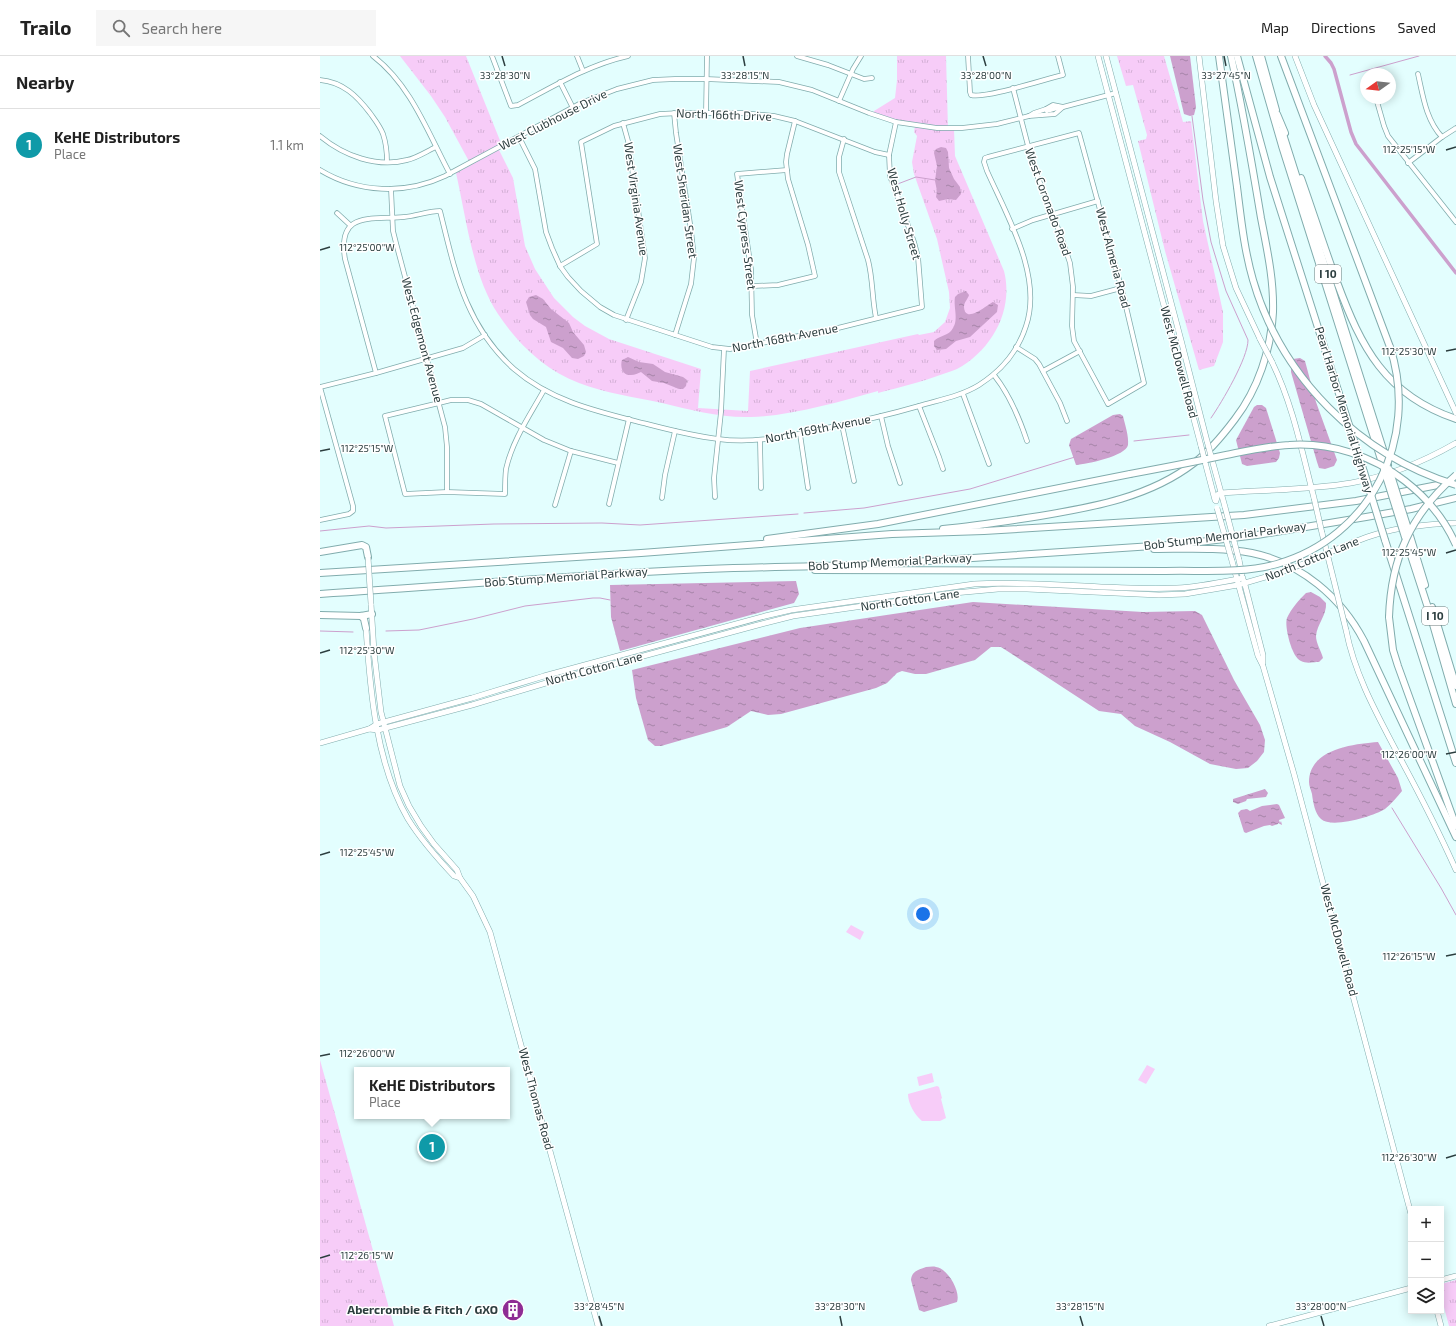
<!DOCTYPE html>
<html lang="en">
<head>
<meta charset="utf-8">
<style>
	body { margin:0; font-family:"Exo 2",sans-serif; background:#f6f6f6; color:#222 }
	.controls { position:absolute; right:12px; bottom:12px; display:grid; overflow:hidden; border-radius:0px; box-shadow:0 2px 10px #0003 }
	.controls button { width:36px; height:36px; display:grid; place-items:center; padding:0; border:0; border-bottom:1px solid #e0e0e0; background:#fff; color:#222; font:20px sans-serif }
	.compass { position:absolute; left:1040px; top:12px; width:36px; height:36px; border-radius:50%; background:#fff; box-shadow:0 2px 10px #0003; rotate:255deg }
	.you { position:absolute; left:603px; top:858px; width:14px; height:14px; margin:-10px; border:3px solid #fff; border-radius:50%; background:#1a73e8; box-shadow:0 0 0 6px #1a73e833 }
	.badge { display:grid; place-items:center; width:26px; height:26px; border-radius:50%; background:#8e2c94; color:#fff; font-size:13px; font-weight:700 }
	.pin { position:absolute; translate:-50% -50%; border:2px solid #fff; box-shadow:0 1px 4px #0006 }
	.popup { position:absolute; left:34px; top:1011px; width:156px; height:52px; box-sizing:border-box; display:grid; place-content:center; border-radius:0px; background:#fff; filter:drop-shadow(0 1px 3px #0005); font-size:13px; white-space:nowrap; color:#767676 }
	.popup b { font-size:15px; color:#222 }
	.popup::after { content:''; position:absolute; left:50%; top:100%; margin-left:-8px; border:8px solid transparent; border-top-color:#fff }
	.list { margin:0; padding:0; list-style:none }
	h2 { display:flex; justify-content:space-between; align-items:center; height:52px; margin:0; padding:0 16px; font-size:17px }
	h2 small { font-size:13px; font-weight:400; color:#767676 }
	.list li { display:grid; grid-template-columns:26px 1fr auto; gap:12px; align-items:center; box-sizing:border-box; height:72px; padding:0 16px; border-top:1px solid #e0e0e0 }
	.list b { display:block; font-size:15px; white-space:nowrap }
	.list p { margin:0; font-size:13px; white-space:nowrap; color:#767676 }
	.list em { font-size:13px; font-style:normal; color:#767676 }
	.icon { flex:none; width:22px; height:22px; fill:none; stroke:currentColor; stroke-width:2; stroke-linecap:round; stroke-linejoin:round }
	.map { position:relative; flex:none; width:1136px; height:1270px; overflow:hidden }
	header { display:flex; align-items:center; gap:24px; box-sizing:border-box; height:56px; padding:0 20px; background:#fff; border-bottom:1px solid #e0e0e0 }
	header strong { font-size:19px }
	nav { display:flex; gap:22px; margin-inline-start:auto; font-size:14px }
	.search { width:280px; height:36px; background:#f6f6f6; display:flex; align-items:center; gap:10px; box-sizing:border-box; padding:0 14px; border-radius:0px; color:#767676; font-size:15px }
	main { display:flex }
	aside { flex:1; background:#fff }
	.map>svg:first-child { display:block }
	.grass { fill:url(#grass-tufts) }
	.park { fill:#f7ccf8 }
	.water { fill:url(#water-ripples) }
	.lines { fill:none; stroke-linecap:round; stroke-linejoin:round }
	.stream { stroke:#cca0cd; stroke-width:1 }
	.canal { stroke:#cca0cd; stroke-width:3.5 }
	.minor-casing { stroke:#81acad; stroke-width:5.5 }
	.major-casing { stroke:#81acad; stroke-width:6 }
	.highway-casing { stroke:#81acad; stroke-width:8 }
	.minor { stroke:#fff; stroke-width:4 }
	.major { stroke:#fff; stroke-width:5 }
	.highway { stroke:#fff; stroke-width:6 }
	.major-bridge-casing { stroke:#81acad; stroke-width:6; stroke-linecap:butt }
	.highway-bridge-casing { stroke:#81acad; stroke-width:8; stroke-linecap:butt }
	.major-bridge { stroke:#fff; stroke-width:5 }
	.highway-bridge { stroke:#fff; stroke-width:6 }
	.ticks { fill:none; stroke:#2c3e3f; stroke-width:1.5 }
	.labels { text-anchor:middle; stroke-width:3; stroke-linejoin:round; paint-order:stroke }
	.shield { fill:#fff; stroke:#6b7879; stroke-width:1 }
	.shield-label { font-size:11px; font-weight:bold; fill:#2c3e3f }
	.street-label { font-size:12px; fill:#2c3e3f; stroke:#fff }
	.poi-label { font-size:12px; font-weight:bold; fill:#2c3e3f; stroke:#fff; text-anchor:end }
	.ticks-label { font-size:10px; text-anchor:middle; fill:#2c3e3f; stroke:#fff; stroke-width:3; stroke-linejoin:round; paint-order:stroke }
</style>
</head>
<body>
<header>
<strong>Trailo</strong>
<div class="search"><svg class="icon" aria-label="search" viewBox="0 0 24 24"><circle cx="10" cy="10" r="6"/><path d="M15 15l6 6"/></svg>Search here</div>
<nav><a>Map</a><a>Directions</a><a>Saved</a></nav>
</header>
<main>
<aside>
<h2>Nearby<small></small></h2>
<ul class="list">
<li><span class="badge" style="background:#0f9aa8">1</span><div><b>KeHE Distributors</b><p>Place</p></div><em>1.1 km</em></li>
</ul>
</aside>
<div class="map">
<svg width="1136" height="1270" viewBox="0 0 1136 1270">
	<defs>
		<pattern id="grass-tufts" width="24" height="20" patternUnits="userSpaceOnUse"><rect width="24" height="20" fill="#f7ccf8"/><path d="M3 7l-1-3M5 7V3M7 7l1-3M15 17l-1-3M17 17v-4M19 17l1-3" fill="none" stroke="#d4b0d6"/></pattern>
		<pattern id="water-ripples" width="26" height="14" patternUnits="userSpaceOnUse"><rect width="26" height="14" fill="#cca0cd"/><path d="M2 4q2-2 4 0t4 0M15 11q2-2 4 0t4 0" fill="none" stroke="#a684a8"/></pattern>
	</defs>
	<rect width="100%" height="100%" fill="#e3fefe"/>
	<g class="grass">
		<path d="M80 0H146L181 87 179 94 193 122 205 190 215 213 234 242 253 261 265 270 289 283 381 313 378 352 428 355 430 315 598 278 599 279 614 276 625 266 630 252 629 236 617 183 594 118 592 106 597 80 594 76 595 70 553 58 554 55 575 42 577 24V0H626L628 73H634L635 100 684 215C694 254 672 294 637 313 633 315 628 316 623 318 602 326 580 331 558 337V335C519 346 470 360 431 361 400 362 371 354 342 347 314 341 285 337 259 327 225 314 198 288 178 258 153 221 146 161 136 117L151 109 125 61 111 40Z"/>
		<polygon points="797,0 844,0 863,66 871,65 883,165 903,256 903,286 894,310 879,314 845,195 818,85 826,83 827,79 813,29 806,30"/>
		<polygon points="0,1004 74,1270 0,1270"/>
		<polygon points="1136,1224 1136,1270 1129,1270 1121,1240 1121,1228"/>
	</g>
	<g class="park">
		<polygon points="531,869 544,876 540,884 526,876"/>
		<polygon points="827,1009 835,1013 826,1028 818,1024"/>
		<polygon points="612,1017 614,1026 599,1030 597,1021"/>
		<path d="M617 1030 619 1031 622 1042 621 1043 626 1062 620 1065H602C595 1059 588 1048 588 1038Z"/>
	</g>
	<g class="water">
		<polygon points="850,0 870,0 876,51 874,59 870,60 864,58"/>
		<polygon points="621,91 626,92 628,96 629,112 634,123 640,131 641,138 636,144 628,143 619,145 616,141 617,135 615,125 617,110 614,97 616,93"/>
		<path d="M646 235 649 239C648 243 644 246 644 251 645 269 668 248 673 246L678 249 677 256 650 281 636 285 626 293 617 294 614 290V285C619 280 626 280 631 275 640 265 633 252 635 241L638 238Z"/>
		<polygon points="216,239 223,243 231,253 249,267 253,276 264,289 266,296 264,300 258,303 252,302 243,292 231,286 226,271 213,263 210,259 206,246 209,241"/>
		<path d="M308 301 319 306 333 308 345 316 363 321 367 324 366 330 363 333H359L344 327 332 325 321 316C318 317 315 319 311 319 302 320 300 310 302 304Z"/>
		<polygon points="980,302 985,305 996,346 1017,404 1014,410 1005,413 999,412 997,406 971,316 971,307 973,303"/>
		<polygon points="937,349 942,349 946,352 960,397 959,402 956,406 927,410 922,408 916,384 934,351"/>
		<path d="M800 358 803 360C805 369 809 380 808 389 806 400 767 408 756 409L749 389 751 383 793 359Z"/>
		<polygon points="476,525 479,538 474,547 300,595 291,561 290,529"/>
		<path d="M991 536 1000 541 1006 547C1007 559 997 568 996 580 996 587 1001 595 1003 602L999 606C994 606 986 608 981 605 972 602 964 570 967 562 971 553 979 544 986 537Z"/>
		<polygon points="653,546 823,556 875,555 882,559 914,624 940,669 945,684 944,696 937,705 928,712 916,713 890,708 850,686 815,670 801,658 779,655 681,591 671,591 655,604 606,618 595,618 582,615 577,617 567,627 556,632 461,658 448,659 431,655 407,671 341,690 335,690 328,684 316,642 312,614 480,572"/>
		<path d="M1058 686 1078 722 1082 735C1077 741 1071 748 1065 753 1054 760 1012 773 1001 763 995 758 993 746 992 738 991 734 989 730 989 726 989 693 1033 688 1058 686Z"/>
		<polygon points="945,733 948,737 946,741 927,743 926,745 918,748 913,746 913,743"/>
		<polygon points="957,748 959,749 965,762 959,764 960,767 961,765 962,769 958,767 958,768 952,770 950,769 944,770 926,777 924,776 918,757 921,754 927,753 930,755 942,750"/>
		<path d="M606 1211C609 1211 613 1210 616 1211 627 1212 641 1235 637 1246L604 1256 599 1254 591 1224C592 1215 598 1214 606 1211Z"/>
	</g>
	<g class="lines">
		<g class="stream">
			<polyline points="1030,19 1099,0"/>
			<path d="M872 60 883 144 891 186 906 235 928 284C928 302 902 346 891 362"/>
			<polyline points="575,129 596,121 615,124"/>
			<polyline points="814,385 869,379"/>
			<polyline points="484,457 544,452 650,433 755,401"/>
			<polyline points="0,475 49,470 66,472 174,468 282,467 320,469 478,458"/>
			<polyline points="0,575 33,576"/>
			<polyline points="66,575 99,574 153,563 205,550 273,542 280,542 290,544"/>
			<polyline points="1072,752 1121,832 1136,859"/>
		</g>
		<polyline class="canal" points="1005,0 1011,7 1014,13 1031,76 1036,88 1136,217"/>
		<g class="minor-casing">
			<g id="minor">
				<path d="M53 0C91 29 108 77 130 118"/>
				<path d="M172 0 191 50 198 49C234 30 268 9 308 0"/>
				<polyline points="257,0 263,15"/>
				<polyline points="477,0 508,9 544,23 552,22"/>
				<path d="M648 0 650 36 651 39C665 43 725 23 743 19L738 0"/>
				<path d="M1098 18C1103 40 1106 64 1122 81"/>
				<path d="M0 24C23 26 37 40 50 57 55 64 60 70 63 78 66 87 67 96 67 106"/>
				<polyline points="240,26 253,52"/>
				<polyline points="1056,42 1064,70 1068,80 1136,166"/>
				<polyline points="519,45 533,13 541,0"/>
				<polyline points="727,55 726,53 730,54 740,51"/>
				<polyline points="354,57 356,77 371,174 374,202 371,228 355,279"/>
				<polyline points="386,57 387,0"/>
				<polyline points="709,60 735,58 743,51"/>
				<polyline points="303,67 308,85 325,202 321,226 306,264"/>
				<path d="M0 80C24 100 57 112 87 104 97 102 107 95 116 91"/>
				<polyline points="199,81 215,113 226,176 232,192 240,210 248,221 261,235 280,251 294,259 392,291 410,293 510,274 602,251 598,201 594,186 570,120 569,99 576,66"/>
				<path d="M524 83 519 101V116L548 204C553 223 552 243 556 262"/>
				<polyline points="1088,107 1122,81 1136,72"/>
				<path d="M0 114C38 137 85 139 125 120L261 47 297 33 333 24 355 23H386L459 26 492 34 549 57 576 66 617 72H642L677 68 709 60 714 57 726 53 733 49 743 51 796 37"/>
				<polyline points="71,133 73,175 76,187 125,371 127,391 127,436"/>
				<polyline points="17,157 30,169"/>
				<polyline points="692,173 713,164 778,145"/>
				<polyline points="240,210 277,188 261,86 294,70 340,58 361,57 423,57 454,60 475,65 555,96 569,99"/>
				<polyline points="433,230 458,229 495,220 488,189 468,123 466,106 467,98 475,65"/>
				<polyline points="753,239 771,240 801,232"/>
				<polyline points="437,288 432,259 431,213 417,118 467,114"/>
				<polyline points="696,291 715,303 719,308 740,347 747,365"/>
				<polyline points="723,315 760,295"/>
				<path d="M56 317 25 203C17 155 50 164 84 161 96 160 108 155 120 155 135 215 145 269 194 313 232 346 280 356 327 368 350 374 374 380 398 383 435 388 470 380 506 372 537 366 568 359 599 350 619 344 641 340 659 329 681 315 698 295 706 270 723 220 687 160 667 115L664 106 665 102 668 101 759 77 803 238 824 327 788 348 754 285 752 270 753 231 750 207 741 180 713 109 693 32"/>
				<path d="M674 319C690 339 699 361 707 385"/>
				<polyline points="0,331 56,317 143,292 165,279"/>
				<path d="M224 334C210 359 192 385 186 413 185 421 185 430 185 438L127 436 85 438 65 360 119 347 131 344H148L161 348 224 384 251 395 298 407"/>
				<polyline points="643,338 669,408"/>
				<polyline points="599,350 619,401 623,413"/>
				<polyline points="561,360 568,390 580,427"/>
				<polyline points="522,369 534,425"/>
				<polyline points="480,378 488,432"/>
				<polyline points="440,385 441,432"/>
				<polyline points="395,441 394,422 401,356 404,293"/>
				<polyline points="342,442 345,419 355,375"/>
				<polyline points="289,448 309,363"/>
				<polyline points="235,449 251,395"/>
				<polyline points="0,464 29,458 33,455 33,450 0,331"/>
			</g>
		</g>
		<g class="major-casing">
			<g id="major">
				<polyline points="778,0 881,390"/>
				<polyline points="786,0 861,284 887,385"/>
				<polyline points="879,0 896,145 903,190 916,232 940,283"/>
				<polyline points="975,0 994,49 1136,357"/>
				<path d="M952 306C973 349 982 396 994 442"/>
				<polyline points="891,400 905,451"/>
				<polyline points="885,406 895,444"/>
				<path d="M896 445 898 438 901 437C944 434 989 434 1031 427 1069 420 1103 406 1136 387"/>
				<polyline points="1002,477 1013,521"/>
				<polyline points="919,504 922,518"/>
				<polyline points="912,505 938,600 943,610 974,718 1091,1158"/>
				<path d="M988 506C1011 496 1033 485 1057 478 1083 470 1109 468 1136 467"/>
				<polyline points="924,525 943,599 943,607"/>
				<polyline points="51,548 54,596 61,656 80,730 89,750 101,770 114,788 137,814 140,822 153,840 170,876 278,1270"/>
				<path d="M46 572C50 634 56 708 88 763 101 784 117 802 134 820L140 822"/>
				<path d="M1026 574C1035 620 1058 660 1080 702 1100 739 1119 776 1136 814"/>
				<polyline points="49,673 58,674 152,649 246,621 434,570 473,560 634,537 678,533 707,533 839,539 865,538 918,529 959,517"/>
				<path d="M0 687 49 673 57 668 152 642 224 620 445 560 471 554 654 528C722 524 789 535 857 532 879 531 902 526 923 522"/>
				<polyline points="1121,1224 1136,1220"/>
				<polyline points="1117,1255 1121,1270"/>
				<polyline points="949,1270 1091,1232"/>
			</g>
		</g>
		<g class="highway-casing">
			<g id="highway">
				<polyline points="899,0 917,131"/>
				<polyline points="917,0 950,121 1044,416"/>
				<polyline points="936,0 962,90 1064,413"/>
				<polyline points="941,0 956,54"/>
				<polyline points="961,0 1070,291"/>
				<polyline points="957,58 965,77"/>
				<polyline points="962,75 1068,409"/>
				<path d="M981 122C993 156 1004 191 1017 226 1041 291 1065 339 1136 363"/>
				<path d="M623 473C656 470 688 465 720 460 774 451 830 441 874 407 890 395 903 379 915 363 938 333 951 294 953 256 954 224 947 193 941 162 932 108 923 54 911 0"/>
				<polyline points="1090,480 1105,529"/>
				<polyline points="1085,481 1110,558 1136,648"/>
				<polyline points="447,483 558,468 810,418"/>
				<polyline points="1065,484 1136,707"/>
				<path d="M834 493C866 493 900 491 932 497 981 507 1021 541 1044 585L1136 781"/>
				<polyline points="0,496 42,489 46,491 48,501"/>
				<polyline points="495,514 845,515"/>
				<polyline points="0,517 321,497 572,478 664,475 924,459 1036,445 1128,427"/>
				<path d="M0 538C115 531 229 521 344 515 417 511 489 511 562 508L863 488 937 479 1046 461 1091 453 1136 442"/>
				<polyline points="1112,551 1136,630"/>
				<polyline points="0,559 41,560 52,558"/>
				<polyline points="41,560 44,563 46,572"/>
				<polyline points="1069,561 1073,594 1078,610 1136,770"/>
			</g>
		</g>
		<use href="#minor" class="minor"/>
		<use href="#major" class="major"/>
		<use href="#highway" class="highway"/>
		<g class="major-bridge-casing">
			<g id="major-bridge">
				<polyline points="940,283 952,306"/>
				<polyline points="887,385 891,400"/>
				<polyline points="881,390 885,406"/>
				<polyline points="994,442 1002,477"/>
				<polyline points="905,451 919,504"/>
				<polyline points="897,452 912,505"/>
				<polyline points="48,501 51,548"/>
				<polyline points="959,517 988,506"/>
				<polyline points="1013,521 1026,574"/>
			</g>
		</g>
		<g class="highway-bridge-casing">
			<g id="highway-bridge">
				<path d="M917 131C921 162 924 193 933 224 961 321 1039 399 1136 429"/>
				<polyline points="1069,413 1089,476"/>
				<polyline points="1064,414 1085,481"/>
				<polyline points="1044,416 1065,484"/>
				<path d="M810 418C842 412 874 406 906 399 926 395 947 390 969 389 1010 386 1053 400 1085 425 1107 442 1125 464 1136 489"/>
				<path d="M845 515C882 514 921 518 957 508 1051 481 1100 383 1070 291"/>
				<path d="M1069 561C1071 502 1091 458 1136 419"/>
			</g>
		</g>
		<use href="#major-bridge" class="major-bridge"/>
		<use href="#highway-bridge" class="highway-bridge"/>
	</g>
	<path class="ticks" d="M182 0 185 10M423 0 425 10M663 0 666 10M904 0 906 10M1126 94 1136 91M0 194 10 191M1126 295 1136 293M0 395 10 393M1126 497 1136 494M0 597 10 594M1126 698 1136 696M0 799 10 796M1126 900 1136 898M0 1000 10 998M1126 1102 1136 1099M0 1202 10 1199M279 1260 282 1270M520 1260 522 1270M760 1260 763 1270M1001 1260 1004 1270"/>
	<defs>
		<g id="building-disc" transform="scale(1.15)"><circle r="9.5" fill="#8e2c94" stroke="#fff"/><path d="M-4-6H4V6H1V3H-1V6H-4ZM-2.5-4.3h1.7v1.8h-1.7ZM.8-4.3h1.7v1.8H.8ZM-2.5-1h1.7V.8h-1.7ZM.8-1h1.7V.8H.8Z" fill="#fff"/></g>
	</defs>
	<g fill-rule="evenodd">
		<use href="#building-disc" x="193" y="1254"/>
	</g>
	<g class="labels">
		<g class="shield">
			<rect x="995" y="209" width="26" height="18" rx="3"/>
			<rect x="1102" y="551" width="26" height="18" rx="3"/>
		</g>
		<g class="shield-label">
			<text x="1008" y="222">I 10</text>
			<text x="1115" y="564">I 10</text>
		</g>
		<g class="street-label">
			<text transform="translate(404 59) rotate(2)" y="4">North 166th Drive</text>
			<text transform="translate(233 64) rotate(-27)" y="4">West Clubhouse Drive</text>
			<text transform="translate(316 143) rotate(82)" y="4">West Virginia Avenue</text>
			<text transform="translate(365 145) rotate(82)" y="4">West Sheridan Street</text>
			<text transform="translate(728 146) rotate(70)" y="4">West Coronado Road</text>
			<text transform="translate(584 158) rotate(74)" y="4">West Holly Street</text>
			<text transform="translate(425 179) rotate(83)" y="4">West Cypress Street</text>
			<text transform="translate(793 202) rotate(75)" y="4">West Almeria Road</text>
			<text transform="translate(465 282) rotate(-11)" y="4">North 168th Avenue</text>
			<text transform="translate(102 284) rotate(75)" y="4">West Edgemont Avenue</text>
			<text transform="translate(859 306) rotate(75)" y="4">West McDowell Road</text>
			<text transform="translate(1024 354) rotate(73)" y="4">Pearl Harbor Memorial Highway</text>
			<text transform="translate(498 373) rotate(-11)" y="4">North 169th Avenue</text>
			<text transform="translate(905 480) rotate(-7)" y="4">Bob Stump Memorial Parkway</text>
			<text transform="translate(992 503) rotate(-22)" y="4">North Cotton Lane</text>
			<text transform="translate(570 506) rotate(-3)" y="4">Bob Stump Memorial Parkway</text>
			<text transform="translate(246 521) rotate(-4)" y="4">Bob Stump Memorial Parkway</text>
			<text transform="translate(590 544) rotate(-8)" y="4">North Cotton Lane</text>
			<text transform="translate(274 613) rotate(-15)" y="4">North Cotton Lane</text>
			<text transform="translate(1019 884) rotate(75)" y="4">West McDowell Road</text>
			<text transform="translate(216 1043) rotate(75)" y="4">West Thomas Road</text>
		</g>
		<g class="poi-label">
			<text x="178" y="1258">Abercrombie &amp; Fitch / GXO</text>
		</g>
	</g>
	<g class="ticks-label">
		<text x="185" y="23">33°28'30"N</text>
		<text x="425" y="23">33°28'15"N</text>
		<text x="666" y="23">33°28'00"N</text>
		<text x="906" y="23">33°27'45"N</text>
		<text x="1089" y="97">112°25'15"W</text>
		<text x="47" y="195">112°25'00"W</text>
		<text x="1089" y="299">112°25'30"W</text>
		<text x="47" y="396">112°25'15"W</text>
		<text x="1089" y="500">112°25'45"W</text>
		<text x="47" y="598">112°25'30"W</text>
		<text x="1089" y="702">112°26'00"W</text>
		<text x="47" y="800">112°25'45"W</text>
		<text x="1089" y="904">112°26'15"W</text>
		<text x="47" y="1001">112°26'00"W</text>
		<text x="1089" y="1105">112°26'30"W</text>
		<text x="47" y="1203">112°26'15"W</text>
		<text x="279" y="1254">33°28'45"N</text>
		<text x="520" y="1254">33°28'30"N</text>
		<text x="760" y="1254">33°28'15"N</text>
		<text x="1001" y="1254">33°28'00"N</text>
	</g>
</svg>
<div class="controls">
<button>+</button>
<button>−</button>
<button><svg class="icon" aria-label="layers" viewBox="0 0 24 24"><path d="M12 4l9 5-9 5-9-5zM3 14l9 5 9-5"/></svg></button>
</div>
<svg class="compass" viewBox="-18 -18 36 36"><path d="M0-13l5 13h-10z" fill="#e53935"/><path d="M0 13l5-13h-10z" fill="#767676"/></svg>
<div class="you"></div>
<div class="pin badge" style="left:112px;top:1091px;background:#0f9aa8">1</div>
<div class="popup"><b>KeHE Distributors</b>Place</div>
</div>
</main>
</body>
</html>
